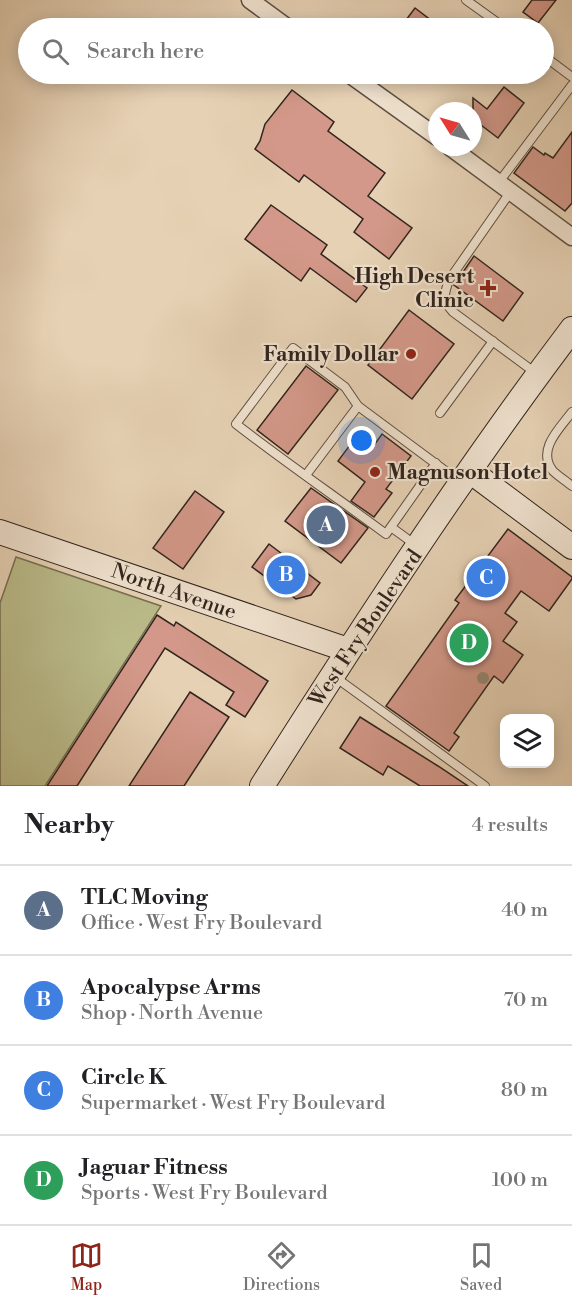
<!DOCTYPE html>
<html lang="en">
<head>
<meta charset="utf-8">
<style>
	body { margin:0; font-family:"Libre Bodoni",serif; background:#f6f6f6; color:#202124 }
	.controls { position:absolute; right:18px; bottom:18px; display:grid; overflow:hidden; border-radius:12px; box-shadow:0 3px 15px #0003 }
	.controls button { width:54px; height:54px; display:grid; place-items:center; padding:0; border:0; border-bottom:2px solid #e0e0e0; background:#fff; color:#202124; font:30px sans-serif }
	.compass { position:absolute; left:428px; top:102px; width:54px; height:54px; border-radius:50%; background:#fff; box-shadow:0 3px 15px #0003; rotate:307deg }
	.you { position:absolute; left:362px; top:441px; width:21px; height:21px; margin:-15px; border:4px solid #fff; border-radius:50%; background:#1a73e8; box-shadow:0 0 0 9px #1a73e833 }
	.badge { display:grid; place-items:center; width:39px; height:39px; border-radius:50%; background:#8f2418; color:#fff; font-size:20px; font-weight:700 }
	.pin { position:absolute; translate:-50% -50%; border:3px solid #fff; box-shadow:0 2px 6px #0006 }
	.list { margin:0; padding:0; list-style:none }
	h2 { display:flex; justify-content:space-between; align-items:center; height:78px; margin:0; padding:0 24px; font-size:26px }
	h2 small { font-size:20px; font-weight:400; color:#757577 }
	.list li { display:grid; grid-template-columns:39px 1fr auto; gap:18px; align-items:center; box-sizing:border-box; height:90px; padding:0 24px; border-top:2px solid #e0e0e0 }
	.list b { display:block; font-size:22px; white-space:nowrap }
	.list p { margin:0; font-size:20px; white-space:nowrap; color:#757577 }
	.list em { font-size:20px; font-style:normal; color:#757577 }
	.icon { flex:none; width:33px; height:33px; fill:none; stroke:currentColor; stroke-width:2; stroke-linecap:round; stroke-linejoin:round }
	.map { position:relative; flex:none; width:572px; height:786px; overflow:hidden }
	.search { position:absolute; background:#fff; box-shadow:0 3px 15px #0003; left:18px; right:18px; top:18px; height:66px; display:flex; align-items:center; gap:15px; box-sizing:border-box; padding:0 21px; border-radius:33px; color:#757577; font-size:22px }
	.sheet { height:438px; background:#fff }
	nav { display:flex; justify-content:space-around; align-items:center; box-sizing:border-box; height:84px; border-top:2px solid #e0e0e0; background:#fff; font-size:16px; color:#757577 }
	nav a { display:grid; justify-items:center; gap:3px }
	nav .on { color:#8f2418 }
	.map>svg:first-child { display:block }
	.green { fill:#baba89; stroke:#766f53; stroke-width:1.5 }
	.building { fill:#d39889; stroke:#31241d; stroke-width:1.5 }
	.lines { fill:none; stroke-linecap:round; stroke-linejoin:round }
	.lane-casing { stroke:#5e4f43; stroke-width:10 }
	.street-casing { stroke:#5e4f43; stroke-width:19 }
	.secondary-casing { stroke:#31241d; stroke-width:26 }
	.lane { stroke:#efe1ce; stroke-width:8 }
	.street { stroke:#efe1ce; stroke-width:16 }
	.secondary { stroke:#efe1ce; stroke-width:24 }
	.tree { fill:#958770 }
	.poi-dot { fill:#8f2418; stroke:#efe1ce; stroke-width:2 }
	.labels { text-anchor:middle; stroke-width:4.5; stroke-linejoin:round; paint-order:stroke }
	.poi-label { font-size:21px; font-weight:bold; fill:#31241d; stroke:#efe1ce; text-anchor:end }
	.street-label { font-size:21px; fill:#31241d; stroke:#efe1ce }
</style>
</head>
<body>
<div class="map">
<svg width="572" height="786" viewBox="0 0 572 786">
	<rect width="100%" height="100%" fill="#e6d1b4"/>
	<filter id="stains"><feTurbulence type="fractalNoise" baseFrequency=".00333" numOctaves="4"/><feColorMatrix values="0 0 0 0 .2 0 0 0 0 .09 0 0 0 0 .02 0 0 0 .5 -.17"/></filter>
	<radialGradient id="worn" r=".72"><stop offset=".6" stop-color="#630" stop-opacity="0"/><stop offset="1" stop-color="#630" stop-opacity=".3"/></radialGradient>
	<polygon class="green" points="16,557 161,606 45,786 0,786 0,603"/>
	<g class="building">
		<polygon points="532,0 556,0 538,23 523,12"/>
		<polygon points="415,8 428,18 421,28 400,28"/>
		<polygon points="504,87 524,103 498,138 473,119 473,98 487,109"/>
		<polygon points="292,90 334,122 328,131 385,173 368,196 412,228 389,259 354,232 363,219 304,175 299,182 255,149 260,141 265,124"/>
		<polygon points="572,132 572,203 565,211 514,173 533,147 544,155 545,153 553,158"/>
		<polygon points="271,205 327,245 321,254 367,288 356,302 310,268 301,281 245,239"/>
		<polygon points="474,256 523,293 503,321 454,285"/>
		<polygon points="409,310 454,344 412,399 368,365"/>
		<polygon points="306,366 338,390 288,454 257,430"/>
		<polygon points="359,433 375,444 382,434 411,456 386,489 392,493 374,517 351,501 365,482 338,461"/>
		<polygon points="311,488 368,528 341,563 285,521"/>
		<polygon points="195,491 224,512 183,569 153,548"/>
		<polygon points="508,529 572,577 572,579 549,611 521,591 505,613 517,622 503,641 523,655 503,683 494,676 454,733 459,737 449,751 386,706 459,603 455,600"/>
		<polygon points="269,544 320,583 311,595 296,599 252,567"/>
		<polygon points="157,615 174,626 176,622 268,681 245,717 226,705 234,692 165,648 77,786 47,786"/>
		<polygon points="190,692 229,717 184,786 129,786"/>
		<polygon points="360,717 438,766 468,786 420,786 388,766 383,775 340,748"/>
	</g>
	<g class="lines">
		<g class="lane-casing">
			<g id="lane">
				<polyline points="466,0 505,28"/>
				<polyline points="544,56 572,77"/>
				<polyline points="499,182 572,85"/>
				<path d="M511 191 449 280C444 294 442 300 453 312L537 374"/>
				<path d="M572 412C560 428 536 450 553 471 558 476 566 481 572 486"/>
				<polyline points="440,413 493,341"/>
				<path d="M436 463 386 534C336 497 285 462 236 424L293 348 345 387 358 406 459 481"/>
				<polyline points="306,475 358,406"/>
				<polyline points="391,527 417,546"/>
				<polyline points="335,677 485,786"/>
			</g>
		</g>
		<g class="street-casing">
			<g id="street">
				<polyline points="250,0 288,28"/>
				<polyline points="349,74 437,137"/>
				<polyline points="450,147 572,237"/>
			</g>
		</g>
		<g class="secondary-casing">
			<g id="secondary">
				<polyline points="470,471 572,547"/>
				<polyline points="0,532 348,650"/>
				<path d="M262 786C360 631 461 476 572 329"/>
			</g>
		</g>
		<use href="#lane" class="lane"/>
		<use href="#street" class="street"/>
		<use href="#secondary" class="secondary"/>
	</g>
	<circle class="tree" cx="483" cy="678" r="6"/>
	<g class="poi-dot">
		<path d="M485 279h6v6h6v6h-6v6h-6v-6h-6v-6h6z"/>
		<circle cx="411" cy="354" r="6"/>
		<circle cx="375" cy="472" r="6"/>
	</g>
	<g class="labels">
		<g class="poi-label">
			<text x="474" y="283">High Desert<tspan x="474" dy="24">Clinic</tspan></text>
			<text x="399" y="361">Family Dollar</text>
			<text x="387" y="479" text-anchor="start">Magnuson Hotel</text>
		</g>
		<g class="street-label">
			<text transform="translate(174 591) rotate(19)" y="7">North Avenue</text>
			<text transform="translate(365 628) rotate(-56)" y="7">West Fry Boulevard</text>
		</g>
	</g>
	<rect width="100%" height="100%" filter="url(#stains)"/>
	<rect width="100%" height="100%" fill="url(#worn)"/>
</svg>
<div class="controls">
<button><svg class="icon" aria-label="layers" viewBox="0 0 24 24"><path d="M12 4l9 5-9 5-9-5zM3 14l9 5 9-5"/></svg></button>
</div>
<svg class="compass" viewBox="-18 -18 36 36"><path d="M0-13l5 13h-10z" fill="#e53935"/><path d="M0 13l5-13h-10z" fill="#757577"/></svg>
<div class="you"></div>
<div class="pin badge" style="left:326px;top:525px;background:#5c6f8a">A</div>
<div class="pin badge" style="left:286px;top:575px;background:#3f7fe0">B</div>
<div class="pin badge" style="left:486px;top:578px;background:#3f7fe0">C</div>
<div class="pin badge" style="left:469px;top:643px;background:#2e9e5b">D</div>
<div class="search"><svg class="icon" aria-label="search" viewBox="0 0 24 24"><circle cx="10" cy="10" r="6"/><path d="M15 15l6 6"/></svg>Search here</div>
</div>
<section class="sheet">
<h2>Nearby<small>4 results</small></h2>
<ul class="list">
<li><span class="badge" style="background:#5c6f8a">A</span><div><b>TLC Moving</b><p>Office · West Fry Boulevard</p></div><em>40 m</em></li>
<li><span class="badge" style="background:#3f7fe0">B</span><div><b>Apocalypse Arms</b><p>Shop · North Avenue</p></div><em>70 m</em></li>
<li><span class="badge" style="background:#3f7fe0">C</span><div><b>Circle K</b><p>Supermarket · West Fry Boulevard</p></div><em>80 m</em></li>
<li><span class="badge" style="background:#2e9e5b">D</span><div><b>Jaguar Fitness</b><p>Sports · West Fry Boulevard</p></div><em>100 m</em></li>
</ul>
</section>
<nav>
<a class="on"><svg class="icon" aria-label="map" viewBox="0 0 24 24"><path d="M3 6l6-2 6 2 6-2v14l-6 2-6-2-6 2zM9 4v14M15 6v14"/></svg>Map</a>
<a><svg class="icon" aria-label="directions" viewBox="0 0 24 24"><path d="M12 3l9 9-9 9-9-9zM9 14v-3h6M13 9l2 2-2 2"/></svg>Directions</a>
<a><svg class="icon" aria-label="saved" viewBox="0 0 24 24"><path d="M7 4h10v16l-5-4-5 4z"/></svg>Saved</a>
</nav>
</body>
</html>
